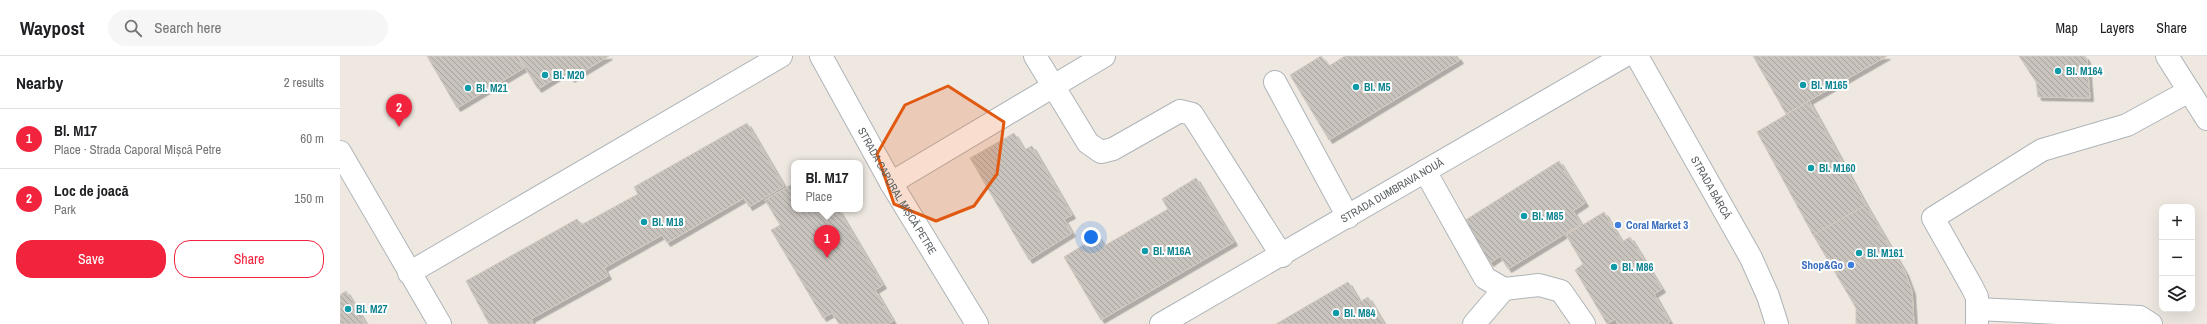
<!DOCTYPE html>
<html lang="en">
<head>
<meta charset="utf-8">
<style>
	body { margin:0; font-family:"Archivo Narrow",sans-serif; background:#f6f6f6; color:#202124 }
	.controls { position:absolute; right:12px; bottom:12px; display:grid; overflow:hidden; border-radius:8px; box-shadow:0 4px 16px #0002 }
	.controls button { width:36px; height:36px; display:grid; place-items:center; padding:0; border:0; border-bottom:1px solid #e0e0e0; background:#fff; color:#202124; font:20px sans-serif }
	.you { position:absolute; left:751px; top:181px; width:14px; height:14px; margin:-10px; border:3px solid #fff; border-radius:50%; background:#1a73e8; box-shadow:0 0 0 6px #1a73e833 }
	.badge { display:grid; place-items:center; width:26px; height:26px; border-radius:50%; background:#f2233c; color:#fff; font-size:13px; font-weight:700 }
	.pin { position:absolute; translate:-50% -33px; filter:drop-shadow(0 1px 2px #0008) }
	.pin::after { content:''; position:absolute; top:21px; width:14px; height:12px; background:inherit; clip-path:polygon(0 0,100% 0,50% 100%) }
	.popup { position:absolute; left:451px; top:104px; width:72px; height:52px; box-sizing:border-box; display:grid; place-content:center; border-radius:8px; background:#fff; filter:drop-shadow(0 1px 3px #0005); font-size:13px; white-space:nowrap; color:#757577 }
	.popup b { font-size:15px; color:#202124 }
	.popup::after { content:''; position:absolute; left:50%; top:100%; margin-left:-8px; border:8px solid transparent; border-top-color:#fff }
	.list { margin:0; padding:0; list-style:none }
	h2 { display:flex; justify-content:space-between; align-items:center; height:52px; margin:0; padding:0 16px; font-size:17px }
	h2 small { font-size:13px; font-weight:400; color:#757577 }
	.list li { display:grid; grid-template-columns:26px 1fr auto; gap:12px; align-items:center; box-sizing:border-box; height:60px; padding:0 16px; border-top:1px solid #e0e0e0 }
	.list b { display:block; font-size:15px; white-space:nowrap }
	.list p { margin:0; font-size:13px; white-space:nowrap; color:#757577 }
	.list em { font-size:13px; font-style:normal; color:#757577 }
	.actions { display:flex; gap:8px; padding:12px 16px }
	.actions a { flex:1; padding:9px 0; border:1px solid #f2233c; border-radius:16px; text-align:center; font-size:14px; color:#f2233c }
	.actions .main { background:#f2233c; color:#fff }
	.icon { flex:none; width:22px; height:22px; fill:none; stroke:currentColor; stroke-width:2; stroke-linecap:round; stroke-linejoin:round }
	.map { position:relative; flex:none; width:1867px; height:268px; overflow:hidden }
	header { display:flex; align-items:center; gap:24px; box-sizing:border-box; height:56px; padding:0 20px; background:#fff; border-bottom:1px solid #e0e0e0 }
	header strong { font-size:19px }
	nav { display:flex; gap:22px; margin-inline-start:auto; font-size:14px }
	.search { width:280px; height:36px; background:#f6f6f6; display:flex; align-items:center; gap:10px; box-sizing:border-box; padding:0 14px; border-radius:22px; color:#757577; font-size:15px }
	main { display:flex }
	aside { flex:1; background:#fff }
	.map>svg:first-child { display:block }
	.building { fill:url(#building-back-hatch); stroke:#d3c9bf; filter:url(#shadow) }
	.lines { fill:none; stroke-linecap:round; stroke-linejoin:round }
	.minor-casing { stroke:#afb4b8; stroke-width:24 }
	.minor { stroke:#fff; stroke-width:22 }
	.marked { fill:#e15910; fill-opacity:0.2; stroke:#e15910; stroke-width:3; stroke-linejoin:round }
	.culture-dot { fill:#0f9aa8; stroke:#fff; stroke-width:1.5 }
	.shop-dot { fill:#3f7fe0; stroke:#fff; stroke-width:1.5 }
	.labels { text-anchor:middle; stroke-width:4; stroke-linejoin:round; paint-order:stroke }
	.culture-label { font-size:11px; font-weight:bold; fill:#0d838f; stroke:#fff; text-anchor:start }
	.street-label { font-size:11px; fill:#5a6063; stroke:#fff }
	.shop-label { font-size:11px; font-weight:bold; fill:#366cbe; stroke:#fff; text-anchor:start }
</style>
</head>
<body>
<header>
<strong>Waypost</strong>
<div class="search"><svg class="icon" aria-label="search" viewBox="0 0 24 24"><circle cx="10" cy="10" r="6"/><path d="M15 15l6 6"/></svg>Search here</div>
<nav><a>Map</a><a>Layers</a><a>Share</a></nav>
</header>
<main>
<aside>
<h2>Nearby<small>2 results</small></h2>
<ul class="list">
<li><span class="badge">1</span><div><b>Bl. M17</b><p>Place · Strada Caporal Mișcă Petre</p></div><em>60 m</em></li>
<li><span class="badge">2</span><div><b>Loc de joacă</b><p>Park</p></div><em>150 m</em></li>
</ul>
<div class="actions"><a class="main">Save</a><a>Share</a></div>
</aside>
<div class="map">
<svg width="1867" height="268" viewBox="0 0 1867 268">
	<defs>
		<pattern id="building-back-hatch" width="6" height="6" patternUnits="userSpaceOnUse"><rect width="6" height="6" fill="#c9c3be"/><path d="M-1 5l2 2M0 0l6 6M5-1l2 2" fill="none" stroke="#a6a29e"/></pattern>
		<filter id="shadow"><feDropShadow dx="3.5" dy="3.5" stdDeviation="0" flood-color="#0004"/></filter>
	</defs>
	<rect width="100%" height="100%" fill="#eee8e1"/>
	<g class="building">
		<polygon points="87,0 177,0 184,12 117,52"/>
		<polygon points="178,0 269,0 231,23 227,15 198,33"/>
		<polygon points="981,0 989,10 1005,0 1117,0 1120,4 989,84 950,19"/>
		<polygon points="1413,0 1547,0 1446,58"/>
		<polygon points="1679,0 1745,0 1747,4 1750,42 1698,41 1696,26"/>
		<polygon points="1469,45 1526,149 1473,179 1417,76"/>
		<polygon points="407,67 444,130 409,151 404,142 327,187 322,179 264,212 268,220 191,263 193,268 149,268 126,225 237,163 241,169 298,138 294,131"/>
		<polygon points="674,77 684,94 692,90 732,159 724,163 732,177 689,204 630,102"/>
		<polygon points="1219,105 1245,147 1233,155 1241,168 1168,213 1160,200 1150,207 1124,165"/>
		<polygon points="856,122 894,186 761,264 724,201 758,180 764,190 828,153 822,143"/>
		<polygon points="454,127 454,153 498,153 543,229 535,234 553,265 548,268 499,268 492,257 483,262 431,174 440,169 425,144"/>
		<polygon points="1526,149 1565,216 1572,235 1574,268 1516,268 1516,252 1473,179"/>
		<polygon points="1264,156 1282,186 1290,181 1322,233 1314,238 1330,266 1326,268 1278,268 1275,263 1267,268 1235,214 1243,208 1226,179"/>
		<polygon points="1008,226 1020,246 1028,241 1044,268 936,268"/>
		<polygon points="6,235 26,268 0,268 0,239"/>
	</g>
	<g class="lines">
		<g class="minor-casing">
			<g id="minor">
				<path id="s1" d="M481 0 551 127 637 268"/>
				<polyline points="695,0 748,87 761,96 773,93 840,55 852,58 942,200"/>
				<path id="s2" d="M1297 0 1411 202 1428 240 1437 268"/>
				<polyline points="1827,0 1867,63"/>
				<polyline points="935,26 1008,161"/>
				<polyline points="0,96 100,268"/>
				<polyline points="1085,115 1145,222 1164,233 1199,229 1221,235 1244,268"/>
				<polyline points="551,127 764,0"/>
				<polyline points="69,217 441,0"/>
				<polyline points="1637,253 1800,261 1811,268"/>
				<path id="s3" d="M821 268 1284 0"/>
				<polyline points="1134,268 1164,233"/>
				<polyline points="1637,268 1637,241 1632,231 1593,162 1702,94 1787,69 1849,35"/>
			</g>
		</g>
		<use href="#minor" class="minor"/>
	</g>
	<path class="marked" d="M608 30 664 66 657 118 634 150 596 165 554 148 537 98 565 49Z"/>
	<g class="culture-dot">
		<circle cx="1718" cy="15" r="4"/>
		<circle cx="205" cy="19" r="4"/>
		<circle cx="1463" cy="29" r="4"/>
		<circle cx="1016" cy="31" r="4"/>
		<circle cx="128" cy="32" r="4"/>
		<circle cx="1471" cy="112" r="4"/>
		<circle cx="1184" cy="160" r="4"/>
		<circle cx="304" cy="166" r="4"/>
		<circle cx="805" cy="195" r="4"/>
		<circle cx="1519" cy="197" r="4"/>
		<circle cx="1274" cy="211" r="4"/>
		<circle cx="8" cy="253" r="4"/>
		<circle cx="996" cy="257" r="4"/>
	</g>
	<g class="shop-dot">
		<circle cx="1278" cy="169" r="4"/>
		<circle cx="1511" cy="209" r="4"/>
	</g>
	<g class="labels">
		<g class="culture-label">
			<text x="1726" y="19">Bl. M164</text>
			<text x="213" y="23">Bl. M20</text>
			<text x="1471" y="33">Bl. M165</text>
			<text x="1024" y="35">Bl. M5</text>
			<text x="136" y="36">Bl. M21</text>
			<text x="1479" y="116">Bl. M160</text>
			<text x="1192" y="164">Bl. M85</text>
			<text x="312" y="170">Bl. M18</text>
			<text x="813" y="199">Bl. M16A</text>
			<text x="1527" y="201">Bl. M161</text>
			<text x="1282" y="215">Bl. M86</text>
			<text x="16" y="257">Bl. M27</text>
			<text x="1004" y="261">Bl. M84</text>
		</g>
		<g class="street-label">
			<text dy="4" stroke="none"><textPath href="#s2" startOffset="151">STRADA BÂRCĂ</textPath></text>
			<text dy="4" stroke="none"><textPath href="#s1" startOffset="155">STRADA CAPORAL MIȘCĂ PETRE</textPath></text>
			<text dy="4" stroke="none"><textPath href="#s3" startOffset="267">STRADA DUMBRAVA NOUĂ</textPath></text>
		</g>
		<g class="shop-label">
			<text x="1286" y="173">Coral Market 3</text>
			<text x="1503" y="213" text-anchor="end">Shop&amp;Go</text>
		</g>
	</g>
</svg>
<div class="controls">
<button>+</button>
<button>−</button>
<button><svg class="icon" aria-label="layers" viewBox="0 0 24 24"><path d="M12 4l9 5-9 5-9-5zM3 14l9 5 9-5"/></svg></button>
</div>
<div class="you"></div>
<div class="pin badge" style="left:487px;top:202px">1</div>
<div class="popup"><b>Bl. M17</b>Place</div>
<div class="pin badge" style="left:59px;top:71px">2</div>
</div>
</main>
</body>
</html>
